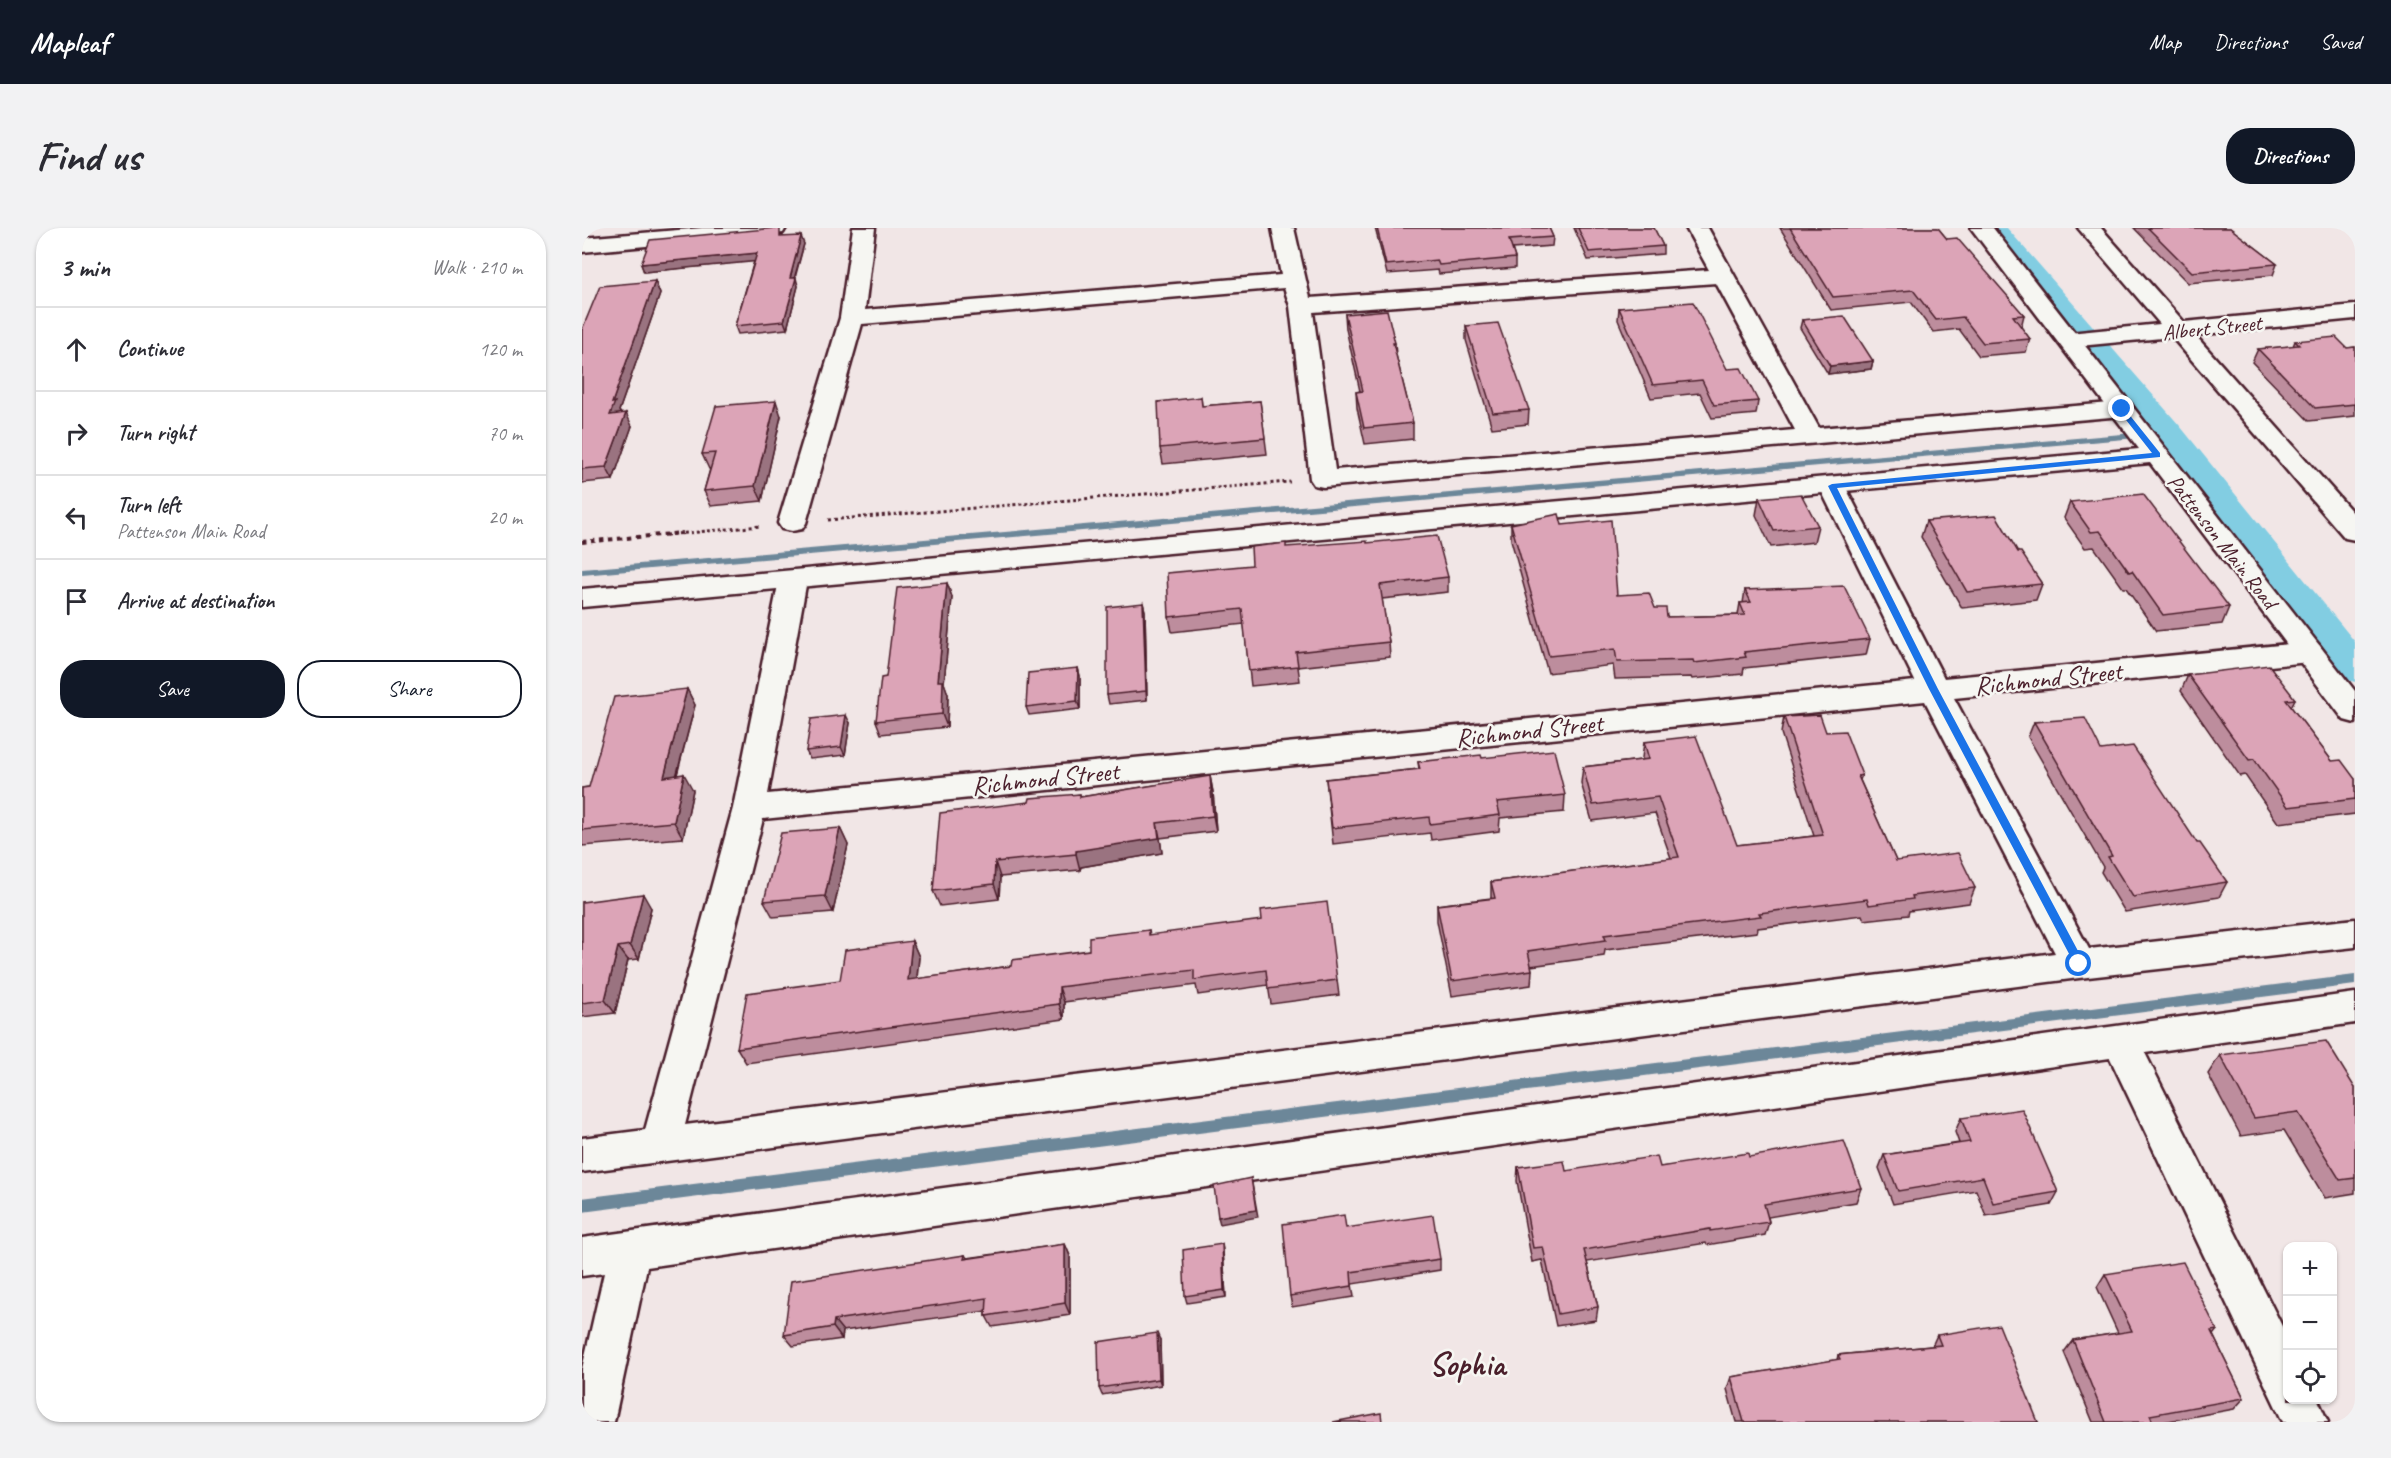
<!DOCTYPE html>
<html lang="en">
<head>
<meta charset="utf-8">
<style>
	body { margin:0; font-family:Caveat,sans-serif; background:#f2f2f3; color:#2b2b33 }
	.controls { position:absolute; right:18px; bottom:18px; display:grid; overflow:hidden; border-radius:12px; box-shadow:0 2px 4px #0004 }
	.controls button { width:54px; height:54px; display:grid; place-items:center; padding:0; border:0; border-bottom:2px solid #e1e1e2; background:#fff; color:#2b2b33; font:30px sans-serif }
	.stop { position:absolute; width:18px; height:18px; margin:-14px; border:4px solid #1a73e8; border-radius:50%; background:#fff }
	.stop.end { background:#1a73e8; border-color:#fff; box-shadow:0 2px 6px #0008 }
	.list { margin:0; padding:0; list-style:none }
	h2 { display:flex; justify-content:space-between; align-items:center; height:78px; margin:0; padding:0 24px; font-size:26px }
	h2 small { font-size:20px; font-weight:400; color:#7c7c81 }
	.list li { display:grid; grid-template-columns:39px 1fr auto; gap:18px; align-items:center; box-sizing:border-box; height:84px; padding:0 24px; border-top:2px solid #e1e1e2 }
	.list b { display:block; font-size:22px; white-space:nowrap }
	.list p { margin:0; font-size:20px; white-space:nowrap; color:#7c7c81 }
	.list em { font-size:20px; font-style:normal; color:#7c7c81 }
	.actions { display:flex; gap:12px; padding:18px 24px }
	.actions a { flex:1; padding:14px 0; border:2px solid #111827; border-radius:24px; text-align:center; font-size:21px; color:#111827 }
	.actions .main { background:#111827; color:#fff }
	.icon { flex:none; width:33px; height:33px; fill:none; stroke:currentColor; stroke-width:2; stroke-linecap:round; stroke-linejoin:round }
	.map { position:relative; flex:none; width:1773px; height:1194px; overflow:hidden; border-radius:24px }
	header { display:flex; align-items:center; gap:36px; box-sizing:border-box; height:84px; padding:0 30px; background:#111827; color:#fff }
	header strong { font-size:28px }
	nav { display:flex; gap:33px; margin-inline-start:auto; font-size:21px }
	.intro { display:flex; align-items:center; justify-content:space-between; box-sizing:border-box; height:144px; padding:0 36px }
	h1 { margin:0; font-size:42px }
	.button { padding:15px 27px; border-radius:24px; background:#111827; color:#fff; font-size:21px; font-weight:700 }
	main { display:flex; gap:36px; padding:0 36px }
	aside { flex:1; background:#fff; border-radius:24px; box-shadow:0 2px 4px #0004 }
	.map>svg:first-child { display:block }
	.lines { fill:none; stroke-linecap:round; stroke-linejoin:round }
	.stream { fill:#6c8799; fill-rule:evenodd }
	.canal { fill:#82cde2; fill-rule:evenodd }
	.street-casing { stroke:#4a1f2b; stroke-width:5 }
	.secondary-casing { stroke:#4a1f2b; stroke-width:5 }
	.path-far1 { stroke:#4a1f2b; stroke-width:3; stroke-dasharray:3 3; stroke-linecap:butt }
	.path { stroke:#4a1f2b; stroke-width:4; stroke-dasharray:4.5 4.5; stroke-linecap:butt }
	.street { fill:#f6f6f2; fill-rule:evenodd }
	.secondary { fill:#f6f6f2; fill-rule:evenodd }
	.wall { fill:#bd8d9d; stroke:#4a1f2b; stroke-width:1.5 }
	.shaded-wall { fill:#9a7380; stroke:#4a1f2b; stroke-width:1.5 }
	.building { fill:#dca4b7; stroke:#4a1f2b; stroke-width:1.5 }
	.route { fill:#1a73e8 }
	.labels { text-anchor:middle; stroke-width:5; stroke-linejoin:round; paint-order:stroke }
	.far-street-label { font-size:22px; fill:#4a1f2b; stroke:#f6f6f2 }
	.street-label { font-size:26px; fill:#4a1f2b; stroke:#f6f6f2 }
	.near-neighbourhood-label { font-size:33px; font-weight:bold; fill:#4a1f2b; stroke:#f6f6f2 }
</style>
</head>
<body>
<header>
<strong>Mapleaf</strong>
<nav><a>Map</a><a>Directions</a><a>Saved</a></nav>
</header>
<div class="intro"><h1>Find us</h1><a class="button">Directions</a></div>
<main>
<aside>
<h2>3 min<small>Walk · 210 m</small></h2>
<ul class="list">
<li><svg class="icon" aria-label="ahead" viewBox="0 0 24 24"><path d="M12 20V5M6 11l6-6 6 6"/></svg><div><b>Continue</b></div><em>120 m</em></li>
<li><svg class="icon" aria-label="right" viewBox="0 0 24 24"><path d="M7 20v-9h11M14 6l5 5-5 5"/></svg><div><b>Turn right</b></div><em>70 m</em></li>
<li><svg class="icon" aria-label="left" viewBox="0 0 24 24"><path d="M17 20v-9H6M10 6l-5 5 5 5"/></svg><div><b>Turn left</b><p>Pattenson Main Road</p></div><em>20 m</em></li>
<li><svg class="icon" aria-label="arrive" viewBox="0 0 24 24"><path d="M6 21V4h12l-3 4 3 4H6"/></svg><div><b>Arrive at destination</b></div></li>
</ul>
<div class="actions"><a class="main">Save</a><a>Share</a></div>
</aside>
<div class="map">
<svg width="1773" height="1194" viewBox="0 0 1773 1194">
	<rect width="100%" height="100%" fill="#f1e6e6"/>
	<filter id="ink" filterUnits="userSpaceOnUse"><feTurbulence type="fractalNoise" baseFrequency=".0167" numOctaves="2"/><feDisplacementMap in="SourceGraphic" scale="12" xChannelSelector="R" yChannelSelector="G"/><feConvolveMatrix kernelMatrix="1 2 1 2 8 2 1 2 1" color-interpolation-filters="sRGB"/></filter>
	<g filter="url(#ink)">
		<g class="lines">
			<g class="stream">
				<polygon points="1586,202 1589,203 1589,207 0,347 0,341"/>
				<polygon points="1773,747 1773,757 0,984 0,970"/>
			</g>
			<polygon class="canal" points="1396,0 1425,0 1598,198 1773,414 1773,454 1759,450 1574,212"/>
			<g class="street-casing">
				<g id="street">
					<polygon points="120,0 204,0 201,5 193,6 0,24 0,10"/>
					<path d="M271 0H293L283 82 699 47 690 0H712L728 70 1127 42 1104 0H1126L1237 200 1540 174 1549 176 1552 181 1549 186 1540 188 741 259 732 257 728 251 708 78 702 60 280 96 224 295 220 301 210 303 200 301 196 295 258 90ZM1134 55 1213 202 753 242 731 84Z"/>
					<polygon points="1496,0 1519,0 1602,94 1773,77 1773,91 1613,107 1773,287 1773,312 1763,310 1590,109 1487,119 1479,117 1475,112 1479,107 1487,105 1578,96"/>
					<path d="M1250 250 1259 252 1263 258 1362 450 1727 414 1737 417 1742 424 1737 431 1727 434 1372 470 1507 721 1773 691V719L1497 750 0 944V910L63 902 151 580 197 352 201 346 211 343 221 346 225 352 186 566 1333 453 1237 258 1241 252ZM1343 473 1473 725 103 897 181 591Z"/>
					<polygon points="1773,765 1773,795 1563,825 1706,1110 1706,1172 1736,1172 1746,1194 1701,1194 1528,830 65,1039 32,1194 0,1194 0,1141 22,1045 0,1048 0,1010"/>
				</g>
			</g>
			<g class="secondary-casing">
				<polygon id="secondary" points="1389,0 1411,0 1773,463 1773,495 1762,492 1568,235 0,379 0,361 1557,221"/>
			</g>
			<g class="path-far1">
				<polyline points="246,292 708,254"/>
				<polyline points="84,307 179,298"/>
			</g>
			<polyline class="path" points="0,314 101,305"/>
			<use href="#street" class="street"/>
			<use href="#secondary" class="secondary"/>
		</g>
		<g class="wall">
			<polygon points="793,0 967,0 971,9 970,18 930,21 933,30 933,40 857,46 856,42 805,46"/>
			<polygon points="992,0 1072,0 1081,18 1081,26 1006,32"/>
			<polygon points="1198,0 1356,0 1365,11 1442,87 1439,99 1448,111 1444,124 1397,128 1377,101 1351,104 1329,74 1249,82"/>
			<polygon points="1552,0 1648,0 1695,36 1691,47 1606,55"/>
			<polygon points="201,7 201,9 222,16 213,50 216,58 205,101 156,106 153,98 172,33 62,44 59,36"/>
			<polygon points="73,53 78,66 37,183 50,198 31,252 0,255 0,102"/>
			<polygon points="1037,80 1145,141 1176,173 1174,186 1130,190 1118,165 1069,170 1036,92"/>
			<polygon points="763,86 813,115 814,127 831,195 831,211 783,216 775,180 774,164 778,163 764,101"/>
			<polygon points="1220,92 1291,133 1289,141 1246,146 1218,100"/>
			<polygon points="884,98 947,182 946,196 910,200 884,112"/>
			<polygon points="1713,113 1765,120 1773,119 1773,188 1727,193 1670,134 1676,121 1711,118"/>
			<polygon points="619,169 620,178 678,173 685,226 581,236 578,220"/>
			<polygon points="199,188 180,273 129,278 122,263 128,241 127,241 120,226"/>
			<polygon points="1177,270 1236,298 1232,314 1189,319 1174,287"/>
			<polygon points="1488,274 1647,379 1640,396 1574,403 1544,360 1541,360 1512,319 1503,320 1482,290"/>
			<polygon points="1344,293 1436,324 1460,356 1454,372 1380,380 1339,309"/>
			<polygon points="929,296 980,297 1035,367 1073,380 1085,389 1156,387 1158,375 1161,375 1163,362 1288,411 1284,427 1162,440 1161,446 1110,451 1109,449 1033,451 1031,437 966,445 929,312"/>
			<polygon points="785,315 866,349 866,364 800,371 807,414 808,429 716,439 718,453 669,458 662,396 590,404 587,389 670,337"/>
			<polygon points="365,355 370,369 362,455 366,466 365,499 299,506 294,493 304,449"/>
			<polygon points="561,375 563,383 565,472 527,476 525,467"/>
			<polygon points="496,440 498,448 498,481 447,487 444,479"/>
			<polygon points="1606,447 1713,471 1709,479 1750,533 1773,551 1773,586 1696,595 1663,547 1658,548 1599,463"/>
			<polygon points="105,461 113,477 95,547 111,562 101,610 0,618 0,560 7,559"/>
			<polygon points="1202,489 1244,504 1280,547 1278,552 1314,633 1393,660 1387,675 1327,683 1326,687 1282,692 1280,687 1176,700 1175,704 1023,722 1022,728 949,738 950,742 949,757 870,768 855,693 855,677 909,670 909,654 1089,630 1073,585 1010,593 999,555 1001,539 1060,532 1060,530 1062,514 1155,617 1232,608 1199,505"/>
			<polygon points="1452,494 1519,522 1615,615 1645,654 1637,669 1543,684 1519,644 1521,639 1446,509"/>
			<polygon points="268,495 263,527 228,531 224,523"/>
			<polygon points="900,530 983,567 982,584 918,590 917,603 849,612 848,605 751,616 744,551 837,541 836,534"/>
			<polygon points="628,548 631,564 634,603 578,610 580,625 499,639 498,642 418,649 417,671 358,678 351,663 447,574 498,566 499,569"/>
			<polygon points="258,600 266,617 251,684 191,689 182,673"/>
			<polygon points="0,674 69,680 57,731 46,732 33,785 0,789"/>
			<polygon points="567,702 568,707 755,752 757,767 689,776 686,757 616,767 614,757 482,774 482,791 164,835 155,820 258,752 330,713 337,729 335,751 429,738 507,722"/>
			<polygon points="1638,827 1773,860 1773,965 1743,970 1702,902 1659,908 1626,846"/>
			<polygon points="1379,890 1476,964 1469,977 1404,988 1394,962 1311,976 1297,940 1302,927 1377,915 1373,904"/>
			<polygon points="1167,929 1279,960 1274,974 1186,989 1187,994 1183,1007 1125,1017 1124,1015 1005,1034 1016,1079 1014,1092 974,1098 960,1032 950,1034 935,953 936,939 984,943 1078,939"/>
			<polygon points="764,1000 858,1031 858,1042 770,1056 772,1069 710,1079 708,1068"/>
			<polygon points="483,1016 488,1028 488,1087 410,1099 404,1088 404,1083 261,1103 260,1111 211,1118 202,1107 383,1027 385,1030"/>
			<polygon points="640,1016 641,1023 644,1069 605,1075 603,1068"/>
			<polygon points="1523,1046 1635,1102 1631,1107 1662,1170 1652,1181 1581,1194 1511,1194 1482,1124 1491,1112 1536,1105 1515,1059"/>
			<polygon points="1355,1107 1456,1194 1154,1194 1145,1161 1149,1149 1255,1132 1256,1127 1350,1118"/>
			<polygon points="578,1112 579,1157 520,1167 517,1160"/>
		</g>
		<g class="shaded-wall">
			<polygon points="219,8 222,16 210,58 208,50"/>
			<polygon points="175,25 178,33 62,44 59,36"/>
			<polygon points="214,50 216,58 205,101 202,93"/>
			<polygon points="73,53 78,66 37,183 39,187 28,187 30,175"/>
			<polygon points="1291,133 1289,141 1246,146 1248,138"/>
			<polygon points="194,173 199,188 180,273 173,258"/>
			<polygon points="44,185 50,198 31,252 24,239"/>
			<polygon points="365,355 370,369 362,455 366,466 365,499 360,486 356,453"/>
			<polygon points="561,375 563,383 565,472 564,463"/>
			<polygon points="496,440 498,448 498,481 495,473"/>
			<polygon points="105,461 113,477 90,564 82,549"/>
			<polygon points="264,487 268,495 263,527 259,519"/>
			<polygon points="102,546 111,562 101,610 92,594"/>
			<polygon points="628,548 631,564 634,603 631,588"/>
			<polygon points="575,595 578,610 580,625 499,639 498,642 494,626 494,623"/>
			<polygon points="258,600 266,617 251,684 243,668"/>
			<polygon points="413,634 418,649 417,671 412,656"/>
			<polygon points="61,666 69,680 57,731 48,717"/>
			<polygon points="330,713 337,729 333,767 326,752"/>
			<polygon points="36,719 46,732 33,785 23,772"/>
			<polygon points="477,759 482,774 482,791 477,776"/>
			<polygon points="669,950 676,989 638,996 636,989"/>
			<polygon points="483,1016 488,1028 488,1087 483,1075"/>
			<polygon points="640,1016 641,1023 644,1069 642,1062"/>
			<polygon points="252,1092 261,1103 260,1111 251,1099"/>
			<polygon points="575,1105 578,1112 579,1157 577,1151"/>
		</g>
		<g class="building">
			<polygon points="193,0 198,0 198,9 219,8 208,50 214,50 202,93 153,98 175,25 59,36 68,12"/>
			<polygon points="795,0 967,0 971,9 927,12 933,30 857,37 855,32 804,37"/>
			<polygon points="996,0 1072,0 1081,18 1007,24"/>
			<polygon points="1208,0 1356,0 1365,11 1375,10 1442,87 1431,88 1448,111 1401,115 1381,89 1354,92 1331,62 1251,69"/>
			<polygon points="1566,0 1648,0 1695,36 1610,44"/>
			<polygon points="73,53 30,175 33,174 28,187 44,185 24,239 0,241 0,102 18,58"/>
			<polygon points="1111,74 1145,141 1159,140 1176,173 1132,177 1120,152 1071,157 1037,80"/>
			<polygon points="805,82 813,115 811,115 831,195 782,200 774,164 781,163 763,86"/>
			<polygon points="1262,88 1291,133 1248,138 1220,92"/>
			<polygon points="916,95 947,182 911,185 884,98"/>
			<polygon points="1754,109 1765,120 1773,119 1773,176 1733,180 1676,121 1717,117 1713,113"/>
			<polygon points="619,169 620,178 678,173 683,210 578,220 576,174"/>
			<polygon points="194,173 173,258 122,263 133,225 120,226 134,178"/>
			<polygon points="1219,266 1236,298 1192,303 1177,270"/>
			<polygon points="1561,266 1647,379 1581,387 1550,343 1547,344 1518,303 1509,304 1488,274"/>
			<polygon points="977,286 980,297 1029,292 1035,367 1067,365 1073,380 1084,380 1085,389 1163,387 1158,375 1169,374 1163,362 1262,358 1288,411 1162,424 1164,429 1112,435 1111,432 1035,434 1033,421 967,428 929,296"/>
			<polygon points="1414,287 1436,324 1439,324 1460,356 1385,364 1344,293"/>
			<polygon points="855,308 866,349 798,357 807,414 714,424 716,438 667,443 660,381 587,389 585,345 670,337 669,319 704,315 704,319 785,313 785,315"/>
			<polygon points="365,355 356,453 361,453 360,486 294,493 299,450 304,449 315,360"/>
			<polygon points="561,375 564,463 525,467 525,379"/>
			<polygon points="1687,437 1713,471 1704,472 1750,533 1759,532 1773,551 1773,571 1706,579 1672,531 1667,532 1606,447"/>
			<polygon points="496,440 495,473 444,479 446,445"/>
			<polygon points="105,461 82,549 102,546 92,594 0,602 0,560 7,559 32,469"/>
			<polygon points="264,487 259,519 224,523 229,491"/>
			<polygon points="1238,487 1244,504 1263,503 1280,547 1276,548 1314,633 1376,625 1393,660 1330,668 1331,671 1287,677 1285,671 1177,685 1179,688 1022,707 1024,712 946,723 950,742 870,753 855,677 913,670 909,654 1097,629 1076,569 1011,577 1001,539 1067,531 1062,514 1114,508 1155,617 1241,607 1202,489"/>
			<polygon points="1503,490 1519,522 1551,518 1615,615 1618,615 1645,654 1551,669 1526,629 1530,628 1452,494"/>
			<polygon points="972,522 983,567 915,574 918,587 848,596 847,589 750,600 744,551 838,541 836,534 899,527 900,530"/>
			<polygon points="628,548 631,588 575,595 577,610 494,623 494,626 413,634 412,656 351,663 358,585 447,574 448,570 498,566 498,569"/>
			<polygon points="258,600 243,668 182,673 199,605"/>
			<polygon points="61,666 48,717 36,719 23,772 0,775 0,674"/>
			<polygon points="745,674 755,752 686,761 684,742 612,752 612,742 477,759 477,776 155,820 165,765 258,752 263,722 330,713 326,752 429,738 430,732 507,722 507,709 567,702 567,707 680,692 679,682"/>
			<polygon points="1744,813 1773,860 1773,950 1758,952 1716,884 1672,890 1638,827"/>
			<polygon points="1440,881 1476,964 1411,975 1401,949 1316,963 1302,927 1388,914 1379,890"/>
			<polygon points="1262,913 1279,960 1182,976 1187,994 1128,1003 1128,1001 1002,1022 1016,1079 976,1086 961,1019 951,1020 936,939 982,933 984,943 1075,928 1078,939 1166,925 1167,929"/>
			<polygon points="669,950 674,982 636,989 632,958"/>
			<polygon points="762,987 764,1000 851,987 858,1031 769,1044 770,1058 708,1068 701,996"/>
			<polygon points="483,1016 483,1075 404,1088 405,1070 252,1092 251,1099 202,1107 209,1053 383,1027 382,1031"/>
			<polygon points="640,1016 642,1062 603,1068 601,1022"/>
			<polygon points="1601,1034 1635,1102 1629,1103 1662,1170 1568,1187 1571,1194 1524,1194 1491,1112 1550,1103 1523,1046"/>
			<polygon points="1417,1097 1456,1194 1162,1194 1149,1149 1258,1131 1256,1127 1359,1117 1355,1107"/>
			<polygon points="575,1105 577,1151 517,1160 516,1114"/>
			<polygon points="799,1185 800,1194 751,1194"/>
		</g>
	</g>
	<polygon class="route" points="1537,180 1542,180 1578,225 1578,229 1255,260 1356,461 1503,736 1497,740 1494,739 1347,461 1246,258 1250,256 1570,225 1537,183"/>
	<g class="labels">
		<g class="far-street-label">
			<text transform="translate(1630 99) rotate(-6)" y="8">Albert Street</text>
			<text transform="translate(1641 313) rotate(52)" y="8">Pattenson Main Road</text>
		</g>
		<g class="street-label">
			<text transform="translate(1466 450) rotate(-6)" y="9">Richmond Street</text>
			<text transform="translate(947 502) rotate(-6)" y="9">Richmond Street</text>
			<text transform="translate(463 550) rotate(-6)" y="9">Richmond Street</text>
		</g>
		<g class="near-neighbourhood-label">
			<text x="885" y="1147">Sophia</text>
		</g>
	</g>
</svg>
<div class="controls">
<button>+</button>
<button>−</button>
<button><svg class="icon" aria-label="locate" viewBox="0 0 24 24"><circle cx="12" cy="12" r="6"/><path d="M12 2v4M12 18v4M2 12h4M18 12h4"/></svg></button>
</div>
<div class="stop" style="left:1497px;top:736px"></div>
<div class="stop end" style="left:1540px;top:181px"></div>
</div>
</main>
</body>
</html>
